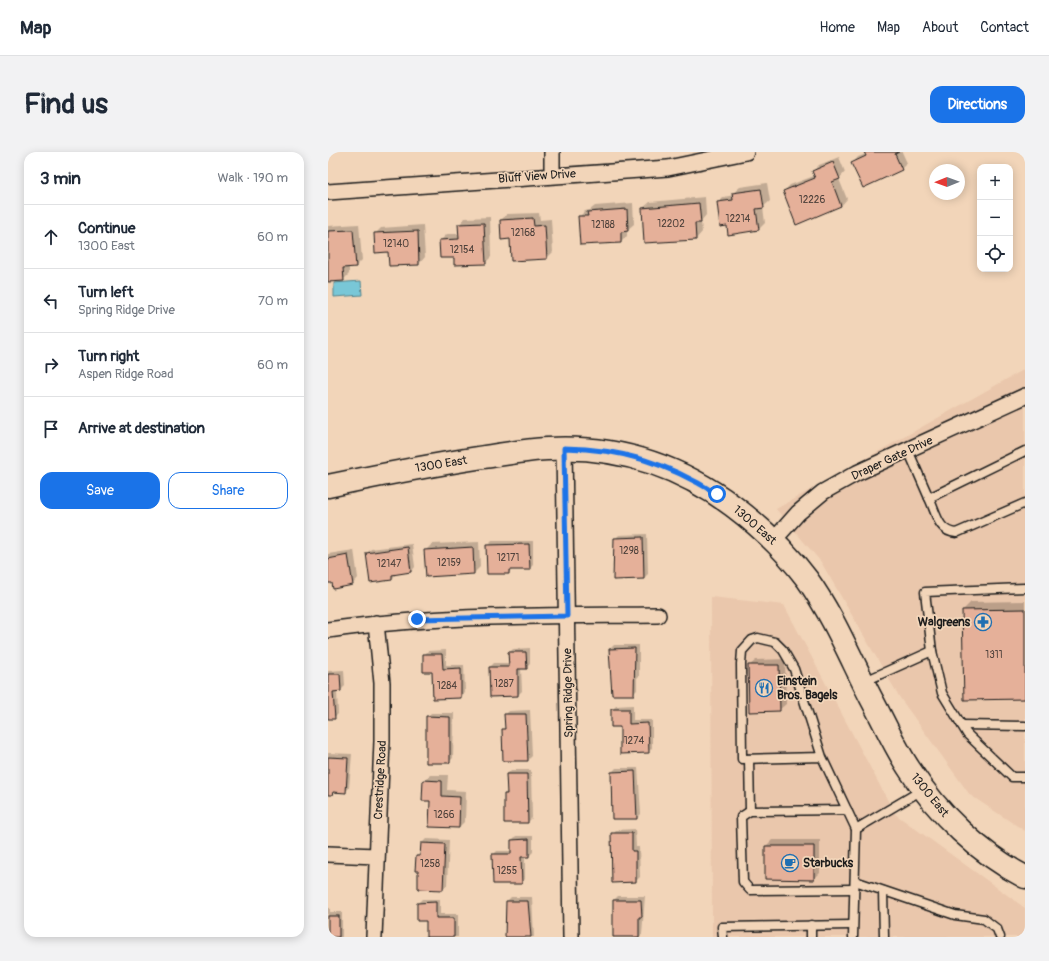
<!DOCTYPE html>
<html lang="en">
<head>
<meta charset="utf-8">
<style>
	body { margin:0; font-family:Pangolin,sans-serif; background:#f2f2f3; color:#1f2937 }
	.controls { position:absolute; right:12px; top:12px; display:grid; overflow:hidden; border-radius:8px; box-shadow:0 2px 10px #0003 }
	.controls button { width:36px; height:36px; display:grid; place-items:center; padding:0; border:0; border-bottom:1px solid #e0e1e3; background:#fff; color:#1f2937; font:20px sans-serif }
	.compass { position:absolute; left:601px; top:12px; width:36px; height:36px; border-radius:50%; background:#fff; box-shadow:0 2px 10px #0003; rotate:269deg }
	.stop { position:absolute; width:12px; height:12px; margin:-9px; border:3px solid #1a73e8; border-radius:50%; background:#fff }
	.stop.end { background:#1a73e8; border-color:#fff; box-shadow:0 1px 4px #0008 }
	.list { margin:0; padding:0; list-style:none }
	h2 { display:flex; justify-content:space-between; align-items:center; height:52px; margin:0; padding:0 16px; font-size:17px }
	h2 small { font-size:13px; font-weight:400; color:#747a83 }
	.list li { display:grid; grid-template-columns:26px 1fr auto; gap:12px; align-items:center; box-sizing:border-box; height:64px; padding:0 16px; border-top:1px solid #e0e1e3 }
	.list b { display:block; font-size:15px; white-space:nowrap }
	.list p { margin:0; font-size:13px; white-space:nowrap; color:#747a83 }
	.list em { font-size:13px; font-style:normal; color:#747a83 }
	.actions { display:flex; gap:8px; padding:12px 16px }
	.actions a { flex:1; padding:9px 0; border:1px solid #1a73e8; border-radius:12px; text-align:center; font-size:14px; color:#1a73e8 }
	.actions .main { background:#1a73e8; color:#fff }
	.icon { flex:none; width:22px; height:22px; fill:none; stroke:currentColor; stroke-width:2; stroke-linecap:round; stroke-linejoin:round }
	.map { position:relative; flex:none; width:697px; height:785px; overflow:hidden; border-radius:12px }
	header { display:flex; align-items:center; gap:24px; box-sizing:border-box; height:56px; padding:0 20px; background:#fff; border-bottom:1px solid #e0e1e3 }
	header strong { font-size:19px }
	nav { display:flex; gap:22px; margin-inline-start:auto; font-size:14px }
	.intro { display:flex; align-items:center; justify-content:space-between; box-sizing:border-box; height:96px; padding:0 24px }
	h1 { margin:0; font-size:28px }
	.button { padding:10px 18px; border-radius:12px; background:#1a73e8; color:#fff; font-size:14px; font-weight:700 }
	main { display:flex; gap:24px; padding:0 24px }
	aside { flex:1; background:#fff; border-radius:12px; box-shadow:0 2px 10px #0003 }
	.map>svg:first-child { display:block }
	.built { fill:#eac7ac }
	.water { fill:#79c7d7; stroke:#54838c }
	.shadow { fill:#0003 }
	.building { fill:#e5b099; stroke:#1c1c1c }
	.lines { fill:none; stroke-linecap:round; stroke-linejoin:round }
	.service-casing { stroke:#1c1c1c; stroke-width:11 }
	.minor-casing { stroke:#1c1c1c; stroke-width:18 }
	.primary-casing { stroke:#1c1c1c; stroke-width:25 }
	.service { stroke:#f2d5b9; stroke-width:8 }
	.minor { stroke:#f2d5b9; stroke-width:15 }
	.primary { stroke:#f2d5b9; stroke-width:22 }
	.route { stroke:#1a73e8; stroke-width:5 }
	.labels { text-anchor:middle; stroke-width:3.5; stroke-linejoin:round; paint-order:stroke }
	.number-label { font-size:10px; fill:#4e413b }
	.street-label { font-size:12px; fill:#1c1c1c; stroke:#f2d5b9 }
	.poi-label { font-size:12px; font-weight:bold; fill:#1c1c1c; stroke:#f2d5b9; text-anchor:start }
</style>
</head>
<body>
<header>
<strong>Map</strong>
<nav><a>Home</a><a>Map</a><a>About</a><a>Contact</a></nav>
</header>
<div class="intro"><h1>Find us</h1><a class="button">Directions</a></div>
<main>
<aside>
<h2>3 min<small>Walk · 190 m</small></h2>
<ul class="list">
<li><svg class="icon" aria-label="ahead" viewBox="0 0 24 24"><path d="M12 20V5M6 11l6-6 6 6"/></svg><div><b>Continue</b><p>1300 East</p></div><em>60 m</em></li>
<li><svg class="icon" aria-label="left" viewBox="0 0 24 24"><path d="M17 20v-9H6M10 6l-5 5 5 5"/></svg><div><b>Turn left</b><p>Spring Ridge Drive</p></div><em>70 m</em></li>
<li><svg class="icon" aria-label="right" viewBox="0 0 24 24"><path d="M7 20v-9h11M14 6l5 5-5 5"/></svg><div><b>Turn right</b><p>Aspen Ridge Road</p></div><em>60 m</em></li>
<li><svg class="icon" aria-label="arrive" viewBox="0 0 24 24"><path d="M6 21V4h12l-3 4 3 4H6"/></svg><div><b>Arrive at destination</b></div></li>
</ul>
<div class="actions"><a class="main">Save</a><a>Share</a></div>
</aside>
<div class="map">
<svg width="697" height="785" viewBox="0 0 697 785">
	<rect width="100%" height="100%" fill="#f2d5b9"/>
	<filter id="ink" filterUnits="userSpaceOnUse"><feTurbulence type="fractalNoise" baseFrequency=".025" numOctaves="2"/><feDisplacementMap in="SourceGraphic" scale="8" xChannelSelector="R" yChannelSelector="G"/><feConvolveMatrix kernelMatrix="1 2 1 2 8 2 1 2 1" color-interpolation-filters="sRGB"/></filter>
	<g filter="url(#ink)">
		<g class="built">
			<polygon points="697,217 697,679 642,643 572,546 493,410 448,357"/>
			<polygon points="383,445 456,453 567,662 697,756 697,785 384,785"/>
		</g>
		<polygon class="water" points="33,129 34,143 6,145 6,131"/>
		<g class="shadow">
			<polygon points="537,0 574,0 579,11 573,17 524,12 530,5 538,2"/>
			<polygon points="511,5 517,20 511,27 519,47 513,54 456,39 462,33 486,24 485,19 491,13"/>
			<polygon points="439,31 442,49 435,55 437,71 431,77 400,73 390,51 396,45 406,43 405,41 412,35"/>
			<polygon points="377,45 378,63 373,69 374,80 368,87 315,56 322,50"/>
			<polygon points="305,51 306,72 299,78 299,84 293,90 251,65 257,59 262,58 267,54"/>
			<polygon points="211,61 212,68 223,67 225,100 219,106 183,86 173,68 179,62"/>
			<polygon points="162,65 163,105 157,111 127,104 112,89 119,82 132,82 131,73 137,66"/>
			<polygon points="31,72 34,108 28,114 21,115 21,122 15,128 0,129 0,74"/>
			<polygon points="95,73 97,105 91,112 61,99 47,82 53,76"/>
			<polygon points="319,382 320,422 316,426 287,387 291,383"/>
			<polygon points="164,389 205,389 205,413 201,417 185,417 181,421 160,393"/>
			<polygon points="151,390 152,415 146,421 97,399 104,392"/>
			<polygon points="84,392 87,415 83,420 68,421 64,428 39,401 43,397"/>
			<polygon points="26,398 30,426 24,433 0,430 0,402"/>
			<polygon points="697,449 697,546 635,458 643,450"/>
			<polygon points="286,493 311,493 311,524 309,526 309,538 305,542 282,497"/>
			<polygon points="202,496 202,512 198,516 193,516 194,539 190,543 162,515 166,511 181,511 181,501 185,497"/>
			<polygon points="118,498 118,513 136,513 137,541 133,545 105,519 96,503 100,499"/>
			<polygon points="457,507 458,552 451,558 421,514 428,508"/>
			<polygon points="16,518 17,534 13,538 9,539 10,562 6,566 0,566 0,519"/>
			<polygon points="305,553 305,568 324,568 324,596 320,600 293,574 284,558 288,554"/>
			<polygon points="202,558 204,604 200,608 176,608 175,578 178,575 177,563 181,559"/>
			<polygon points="103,561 126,561 125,606 121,610 99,565"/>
			<polygon points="0,601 24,602 21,636 17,640 7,639 4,642 0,642"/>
			<polygon points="288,616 310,616 313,662 309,666 284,620"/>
			<polygon points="183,618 203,618 204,666 200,670 177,642 179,639 179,622"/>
			<polygon points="102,623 120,623 119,638 138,639 137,669 131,675 103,648 96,629"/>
			<polygon points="307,677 308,695 311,695 312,725 308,729 285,730 285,682 289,678"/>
			<polygon points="188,684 205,684 205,700 201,704 197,704 197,727 193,731 165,703 169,699 184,699 184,688"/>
			<polygon points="98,687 121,688 119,733 115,737 91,718 89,704 93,700 94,691"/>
			<polygon points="444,688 492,688 492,721 486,727 438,694"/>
			<polygon points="290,744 317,744 314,782 312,785 286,785 286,748"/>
			<polygon points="183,745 204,745 206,785 178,785 179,749"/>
			<polygon points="94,747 112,747 112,762 130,762 130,785 99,785 99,768 90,751"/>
			<polygon points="0,756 2,756 2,760 14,760 14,785 0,785"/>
		</g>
		<g class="building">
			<polygon points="536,0 571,0 567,2 574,18 535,36 523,11 538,4"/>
			<polygon points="505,10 512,27 504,30 513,54 468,73 455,39 487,26 484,19"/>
			<polygon points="433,37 436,56 428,57 431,78 400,83 399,74 392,75 389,50 405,48 404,41"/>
			<polygon points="371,51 373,71 367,71 368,88 316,91 314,56"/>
			<polygon points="299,57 300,79 293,80 293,91 252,93 250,64 260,64 259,60"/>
			<polygon points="205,66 206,74 217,73 219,107 183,109 182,87 173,88 172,68"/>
			<polygon points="156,71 158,112 126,113 126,106 112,106 111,88 131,87 130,72"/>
			<polygon points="25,78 28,115 15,116 16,129 0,130 0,79"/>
			<polygon points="90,79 91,113 61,114 60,100 47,101 46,81"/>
			<polygon points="315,385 316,427 285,428 286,386"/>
			<polygon points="201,392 202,418 181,418 181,422 159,422 158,393"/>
			<polygon points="80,395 83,420 64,423 64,428 42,431 38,401"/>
			<polygon points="145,395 146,422 98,425 96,398"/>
			<polygon points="20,403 25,433 5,437 4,431 0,431 0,407"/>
			<polygon points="697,457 697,547 636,548 634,458"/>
			<polygon points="307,496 306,543 284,543 281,497"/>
			<polygon points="180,500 198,500 199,517 190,517 190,544 162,545 161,515 181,515"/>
			<polygon points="95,502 114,502 115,517 133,516 133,546 105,547 104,520 95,520"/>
			<polygon points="420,513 451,513 452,559 421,560"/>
			<polygon points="0,522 12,522 13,539 5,540 7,567 0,567"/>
			<polygon points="283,557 301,557 301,572 320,571 321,601 292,602 292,575 283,575"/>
			<polygon points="176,562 198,562 200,609 175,609 174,577 177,577"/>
			<polygon points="98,564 122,565 122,611 98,611"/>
			<polygon points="0,605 20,606 18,641 5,640 4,643 0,643"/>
			<polygon points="307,619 309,667 284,667 283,620"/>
			<polygon points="178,622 199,622 200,671 176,671 176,642 179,642"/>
			<polygon points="95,628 114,629 114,644 132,645 131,676 101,675 102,649 94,649"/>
			<polygon points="283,681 304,681 304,699 308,699 308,730 284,731"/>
			<polygon points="201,687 201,705 193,705 194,732 165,732 164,702 183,702 183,688"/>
			<polygon points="93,691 117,692 115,738 90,737 90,719 87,719 88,704 92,704"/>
			<polygon points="437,694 486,694 486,728 437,727"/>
			<polygon points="285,748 313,748 314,765 311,765 311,785 285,785"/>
			<polygon points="178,749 200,749 203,785 177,785"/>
			<polygon points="108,750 108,766 126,766 126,785 98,785 98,769 89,769 89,751"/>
			<rect x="0" y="764" width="11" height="21"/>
		</g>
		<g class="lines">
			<g class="service-casing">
				<g id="service">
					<polyline points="580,298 601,346 697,299"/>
					<path d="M601 346C608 360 610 380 628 381L697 351"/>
					<polyline points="697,436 597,440 604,499 614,541 639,582 684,625 697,625"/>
					<polyline points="535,530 604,499"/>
					<polyline points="634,573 697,574"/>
					<polyline points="494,605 414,607 413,512 414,499 424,488 430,486 447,490 455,498 466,517 494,605 528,677 525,785"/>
					<polyline points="421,607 422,659"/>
					<polyline points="519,658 422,659 413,665 415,730 422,738 526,737"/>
					<polyline points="528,677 594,638"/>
					<polyline points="527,729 627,763 656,767 669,777 672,785"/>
					<polyline points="555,739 556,785"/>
					<polyline points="483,773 483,785"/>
					<polyline points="395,785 394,775 524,773"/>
				</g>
			</g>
			<g class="minor-casing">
				<g id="minor">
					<polyline points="224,0 224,23"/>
					<polyline points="0,40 340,16 418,0"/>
					<polyline points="236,296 243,785"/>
					<polyline points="446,388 470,361 495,340 529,321 697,244"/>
					<path d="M0 478C109 462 220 464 330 463"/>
					<polyline points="0,702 48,704"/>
					<polyline points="46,785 54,589 54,531 48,471"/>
				</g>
			</g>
			<g class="primary-casing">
				<path id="primary" d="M0 334C52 323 104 313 156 305 177 302 198 298 219 297 287 293 350 313 405 354 433 375 458 399 479 427 505 463 523 507 543 546 556 570 567 596 582 618 610 662 651 701 697 725"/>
			</g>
			<use href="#service" class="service"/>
			<use href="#minor" class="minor"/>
			<use href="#primary" class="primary"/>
		</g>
	</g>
	<g class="lines" filter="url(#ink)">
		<path class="route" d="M89 467 239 464 236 296C295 297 339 311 389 342"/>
	</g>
	<defs>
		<g id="pharmacy-ring" transform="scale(0.9)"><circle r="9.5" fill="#f2d5b9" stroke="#1f6fb2" stroke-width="1.5"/><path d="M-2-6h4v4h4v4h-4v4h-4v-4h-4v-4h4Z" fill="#1f6fb2"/></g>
		<g id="restaurant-ring" transform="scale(0.9)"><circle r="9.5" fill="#f2d5b9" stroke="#1f6fb2" stroke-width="1.5"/><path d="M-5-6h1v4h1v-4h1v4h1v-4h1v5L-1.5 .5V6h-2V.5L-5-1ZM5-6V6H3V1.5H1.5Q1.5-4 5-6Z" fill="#1f6fb2"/></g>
		<g id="cafe-ring" transform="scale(0.9)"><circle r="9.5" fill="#f2d5b9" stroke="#1f6fb2" stroke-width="1.5"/><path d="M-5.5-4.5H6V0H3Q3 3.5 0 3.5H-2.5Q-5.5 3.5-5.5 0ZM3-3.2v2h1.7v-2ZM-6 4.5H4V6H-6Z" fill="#1f6fb2"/></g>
	</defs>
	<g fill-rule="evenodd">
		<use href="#pharmacy-ring" x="655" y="470"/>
		<use href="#restaurant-ring" x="436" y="536"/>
		<use href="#cafe-ring" x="462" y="711"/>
	</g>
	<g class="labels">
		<g class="number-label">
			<text x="484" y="51">12226</text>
			<text x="410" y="70">12214</text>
			<text x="343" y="75">12202</text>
			<text x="275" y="76">12188</text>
			<text x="195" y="84">12168</text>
			<text x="68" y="95">12140</text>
			<text x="134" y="101">12154</text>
			<text x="301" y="402">1298</text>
			<text x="180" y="409">12171</text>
			<text x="121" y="414">12159</text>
			<text x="61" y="415">12147</text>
			<text x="666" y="506">1311</text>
			<text x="176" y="535">1287</text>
			<text x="119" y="537">1284</text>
			<text x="306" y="592">1274</text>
			<text x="116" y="666">1266</text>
			<text x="102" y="715">1258</text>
			<text x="179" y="722">1255</text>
		</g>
		<g class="street-label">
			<text transform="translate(209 24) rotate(-4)" y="4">Bluff View Drive</text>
			<text transform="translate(564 306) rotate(-25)" y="4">Draper Gate Drive</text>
			<text transform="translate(113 312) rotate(-9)" y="4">1300 East</text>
			<text transform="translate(427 373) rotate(41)" y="4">1300 East</text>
			<text transform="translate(240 541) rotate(-91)" y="4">Spring Ridge Drive</text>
			<text transform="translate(52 628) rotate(-87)" y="4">Crestridge Road</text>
			<text transform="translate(602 643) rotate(51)" y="4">1300 East</text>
		</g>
		<g class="poi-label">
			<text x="642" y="474" text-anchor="end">Walgreens</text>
			<text x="449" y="533">Einstein<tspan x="449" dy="14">Bros. Bagels</tspan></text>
			<text x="475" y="715">Starbucks</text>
		</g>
	</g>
</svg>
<div class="controls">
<button>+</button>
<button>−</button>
<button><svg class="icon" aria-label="locate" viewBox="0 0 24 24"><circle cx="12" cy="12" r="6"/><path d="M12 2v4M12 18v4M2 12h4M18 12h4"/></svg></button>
</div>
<svg class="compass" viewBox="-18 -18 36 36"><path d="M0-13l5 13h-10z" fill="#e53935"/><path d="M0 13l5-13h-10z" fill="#747a83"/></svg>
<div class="stop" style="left:389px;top:342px"></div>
<div class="stop end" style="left:89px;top:467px"></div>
</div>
</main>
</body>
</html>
